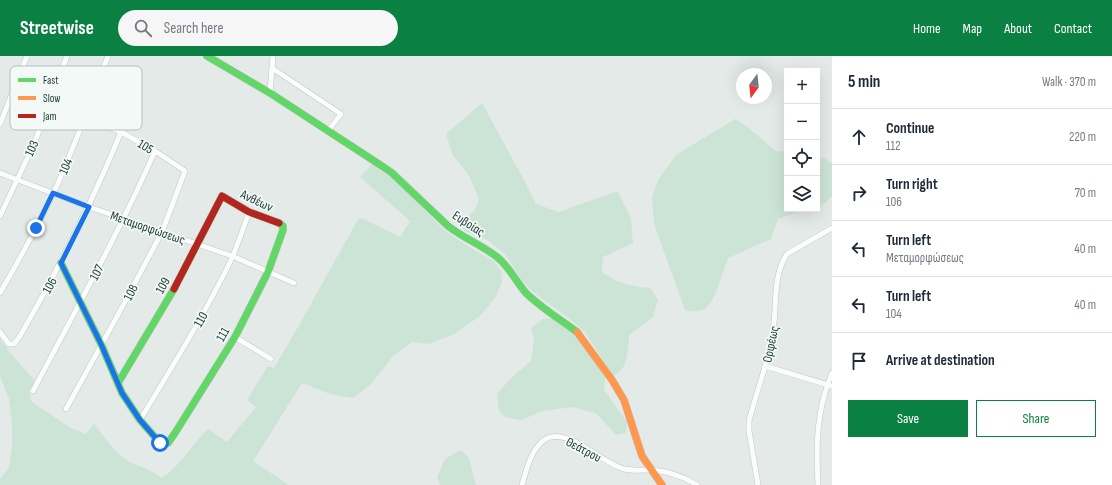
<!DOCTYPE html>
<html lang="en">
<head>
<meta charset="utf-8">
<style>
	body { margin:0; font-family:"Sofia Sans Condensed",sans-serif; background:#f6f6f7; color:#1f2937 }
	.controls { position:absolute; right:12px; top:12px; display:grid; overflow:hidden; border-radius:0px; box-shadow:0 4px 16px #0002 }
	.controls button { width:36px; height:36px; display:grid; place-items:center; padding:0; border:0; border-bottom:1px solid #e0e1e3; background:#fff; color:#1f2937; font:20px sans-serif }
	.compass { position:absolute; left:736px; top:12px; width:36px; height:36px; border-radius:50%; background:#fff; box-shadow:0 4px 16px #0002; rotate:195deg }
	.stop { position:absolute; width:12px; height:12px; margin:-9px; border:3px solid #1a73e8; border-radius:50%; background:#fff }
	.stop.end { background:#1a73e8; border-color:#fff; box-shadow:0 1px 4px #0008 }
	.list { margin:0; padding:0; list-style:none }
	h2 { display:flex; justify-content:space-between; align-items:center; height:52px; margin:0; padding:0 16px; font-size:17px }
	h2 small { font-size:13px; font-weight:400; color:#747a83 }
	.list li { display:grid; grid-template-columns:26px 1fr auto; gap:12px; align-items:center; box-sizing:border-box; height:56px; padding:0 16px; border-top:1px solid #e0e1e3 }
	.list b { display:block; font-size:15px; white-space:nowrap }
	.list p { margin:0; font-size:13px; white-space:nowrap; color:#747a83 }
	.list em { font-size:13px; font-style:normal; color:#747a83 }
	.actions { display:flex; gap:8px; padding:12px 16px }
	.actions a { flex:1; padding:9px 0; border:1px solid #0b8043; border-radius:0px; text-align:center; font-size:14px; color:#0b8043 }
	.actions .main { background:#0b8043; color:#fff }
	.icon { flex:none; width:22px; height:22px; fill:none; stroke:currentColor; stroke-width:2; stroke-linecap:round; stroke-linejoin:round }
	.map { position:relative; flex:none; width:832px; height:429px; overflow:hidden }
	header { display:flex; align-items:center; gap:24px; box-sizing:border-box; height:56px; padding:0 20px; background:#0b8043; color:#fff }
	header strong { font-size:19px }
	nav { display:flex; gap:22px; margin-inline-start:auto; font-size:14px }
	.search { width:280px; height:36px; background:#f6f6f7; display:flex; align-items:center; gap:10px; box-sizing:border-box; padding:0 14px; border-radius:22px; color:#747a83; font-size:15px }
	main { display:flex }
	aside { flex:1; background:#fff }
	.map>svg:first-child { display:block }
	.green { fill:#cce4d6 }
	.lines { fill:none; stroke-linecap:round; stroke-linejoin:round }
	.street-casing { stroke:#c1c7c5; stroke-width:6 }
	.fast-casing { stroke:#bfc8c5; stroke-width:8 }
	.slow-casing { stroke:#bfc8c5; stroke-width:8 }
	.jam-casing { stroke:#bfc8c5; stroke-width:8 }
	.street { stroke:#fbfcfc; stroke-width:5 }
	.fast { stroke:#63d668; stroke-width:7 }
	.slow { stroke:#ff974d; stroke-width:7 }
	.jam { stroke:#b3261e; stroke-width:7 }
	.route { stroke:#1a73e8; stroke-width:5 }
	.labels { text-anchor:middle; stroke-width:3.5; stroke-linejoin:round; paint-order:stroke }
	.street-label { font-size:13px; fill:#203f3a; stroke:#f2f9f6 }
	.key { fill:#f2f9f6; stroke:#b3c1be; stroke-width:1 }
	.key-label { font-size:11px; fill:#203f3a }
</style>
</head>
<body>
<header>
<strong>Streetwise</strong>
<div class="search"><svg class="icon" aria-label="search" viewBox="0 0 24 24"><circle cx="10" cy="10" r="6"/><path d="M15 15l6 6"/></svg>Search here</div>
<nav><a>Home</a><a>Map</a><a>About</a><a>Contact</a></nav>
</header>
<main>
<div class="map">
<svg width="832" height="429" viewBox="0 0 832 429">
	<rect width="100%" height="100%" fill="#e4eae8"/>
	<g class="green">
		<path d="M482 47 525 126 536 148 559 156 617 135 631 162 633 187 603 201 602 216C619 228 630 230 650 232L658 244 653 261 629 279C628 293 629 313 613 320L585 276 571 264 533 236 522 225 513 210 504 197 489 185 465 175 459 167 475 154 479 143 468 118 453 100 446 78Z"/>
		<path d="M735 63 746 70 776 95 787 96V153H806L778 163 771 183 728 202C723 215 716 243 706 252 700 257 692 255 685 254L654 168 652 141 658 124 676 99Z"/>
		<polygon points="817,101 826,103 832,108 832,140 824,148 817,150"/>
		<path d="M372 108 397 126 444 174 474 194 494 205 501 215 502 226 495 242 480 260 454 278 429 288 412 286 394 299 371 328 353 342 330 338 302 327 253 405 289 429H0V423L9 411 12 391V367L9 343 0 320V282L8 294 35 325 29 335 32 346 71 372 86 378 94 368C105 381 115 398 130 406 141 411 152 414 161 422 179 412 192 388 208 373L227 386 256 351 247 344 268 310 274 312 298 271 357 165 361 162 400 181 410 165 360 121Z"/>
		<polygon points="553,262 575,277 605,322 604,334 627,366 626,377 616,379 597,358 573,351 543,355 521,364 505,361 499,354 497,338 512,321 531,305 534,284 531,272 543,263"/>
		<polygon points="460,394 469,402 475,427 477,429 440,429 437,421 445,403"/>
	</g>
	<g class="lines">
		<g class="street-casing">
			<g id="street">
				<polyline points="272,12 341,58 328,75"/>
				<polyline points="13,35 121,76 155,95 185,115 162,176 120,255 66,353"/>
				<polyline points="270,37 273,0"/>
				<polyline points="0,68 27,0"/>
				<polyline points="0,117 89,151 232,200 294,227"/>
				<polyline points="0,160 34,88 67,0"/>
				<path d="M0 237C19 204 37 172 53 138 74 93 90 46 108 0"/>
				<path d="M0 276 9 288H14L20 280C58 214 92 147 121 76"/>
				<polyline points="235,281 271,303"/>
				<polyline points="765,310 832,330"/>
				<path d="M33 335C75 255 119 177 155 95"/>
				<path d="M140 364C172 311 205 258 232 202 238 187 244 171 249 156"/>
				<path d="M522 429C526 416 529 401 538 390 559 361 600 407 624 413 633 415 642 414 651 414 667 415 684 421 697 429"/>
				<path d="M758 429 749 375V365C756 337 767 310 772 282 778 254 771 223 787 198L832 172"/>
				<path d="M818 429C816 389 816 355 832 317"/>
			</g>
		</g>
		<g class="fast-casing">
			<g id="fast">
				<path d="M207 0 270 37 385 112 392 117 448 170C463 182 482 189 497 201 509 210 516 226 526 237 541 252 560 263 577 276"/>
				<polyline points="61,207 101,288 122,337 140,364 160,387 168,387 175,377 235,281 268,216 283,174 283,170 279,167"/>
				<polyline points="118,327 174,233"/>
			</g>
		</g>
		<g class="slow-casing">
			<polyline id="slow" points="577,276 612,324 624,344 642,400 662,429"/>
		</g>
		<g class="jam-casing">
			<polyline id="jam" points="174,233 222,140 249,156 279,167"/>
		</g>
		<use href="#street" class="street"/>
		<use href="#fast" class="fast"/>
		<use href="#slow" class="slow"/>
		<use href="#jam" class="jam"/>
	</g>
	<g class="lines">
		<polyline class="route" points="36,172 53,137 89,151 61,207 101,288 122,337 140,364 160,387"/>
	</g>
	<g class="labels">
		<g class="street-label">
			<text transform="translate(146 90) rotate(31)" y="5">105</text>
			<text transform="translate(31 92) rotate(-66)" y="5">103</text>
			<text transform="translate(65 110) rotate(-67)" y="5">104</text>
			<text transform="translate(257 144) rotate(25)" y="5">Ανθέων</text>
			<text transform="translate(469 167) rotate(33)" y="5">Ευβοίας</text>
			<text transform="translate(148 171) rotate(19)" y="5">Μεταμορφώσεως</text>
			<text transform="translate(96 216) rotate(-62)" y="5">107</text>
			<text transform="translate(49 229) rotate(-61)" y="5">106</text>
			<text transform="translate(162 229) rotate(-61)" y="5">109</text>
			<text transform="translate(130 236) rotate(-63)" y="5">108</text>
			<text transform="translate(200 263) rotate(-61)" y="5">110</text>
			<text transform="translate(222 278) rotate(-60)" y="5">111</text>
			<text transform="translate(770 288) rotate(-78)" y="5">Ορφέως</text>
			<text transform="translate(584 393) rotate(28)" y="5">Θεάτρου</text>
		</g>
	</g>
	<rect x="10" y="10" width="132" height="64" rx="6" class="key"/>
	<rect x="18" y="22" width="18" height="4" fill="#63d668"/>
	<rect x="18" y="40" width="18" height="4" fill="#ff974d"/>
	<rect x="18" y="58" width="18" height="4" fill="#b3261e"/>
	<g class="key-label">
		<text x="43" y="28">Fast</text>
		<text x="43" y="46">Slow</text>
		<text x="43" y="64">Jam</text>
	</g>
</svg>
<div class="controls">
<button>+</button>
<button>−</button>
<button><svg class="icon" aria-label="locate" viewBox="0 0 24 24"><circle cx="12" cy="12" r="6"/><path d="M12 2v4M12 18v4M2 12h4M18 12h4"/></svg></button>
<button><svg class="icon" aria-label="layers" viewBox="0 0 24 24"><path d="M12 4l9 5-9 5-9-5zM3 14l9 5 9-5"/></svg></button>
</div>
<svg class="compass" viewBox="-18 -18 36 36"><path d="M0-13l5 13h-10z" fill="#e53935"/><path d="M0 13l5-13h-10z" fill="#747a83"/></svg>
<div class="stop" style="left:160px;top:387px"></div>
<div class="stop end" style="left:36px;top:172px"></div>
</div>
<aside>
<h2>5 min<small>Walk · 370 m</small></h2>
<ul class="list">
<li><svg class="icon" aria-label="ahead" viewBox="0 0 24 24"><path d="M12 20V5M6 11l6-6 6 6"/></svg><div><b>Continue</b><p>112</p></div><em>220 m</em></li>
<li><svg class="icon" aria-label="right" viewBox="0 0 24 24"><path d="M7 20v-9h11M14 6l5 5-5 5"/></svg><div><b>Turn right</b><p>106</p></div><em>70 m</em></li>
<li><svg class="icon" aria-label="left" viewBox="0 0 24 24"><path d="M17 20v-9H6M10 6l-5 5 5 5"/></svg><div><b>Turn left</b><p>Μεταμορφώσεως</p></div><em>40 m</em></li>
<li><svg class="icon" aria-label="left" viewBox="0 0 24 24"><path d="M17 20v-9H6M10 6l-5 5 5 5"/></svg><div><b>Turn left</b><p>104</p></div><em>40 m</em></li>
<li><svg class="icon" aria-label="arrive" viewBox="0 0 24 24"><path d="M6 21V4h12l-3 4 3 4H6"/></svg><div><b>Arrive at destination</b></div></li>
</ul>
<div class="actions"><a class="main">Save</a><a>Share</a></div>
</aside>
</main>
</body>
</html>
